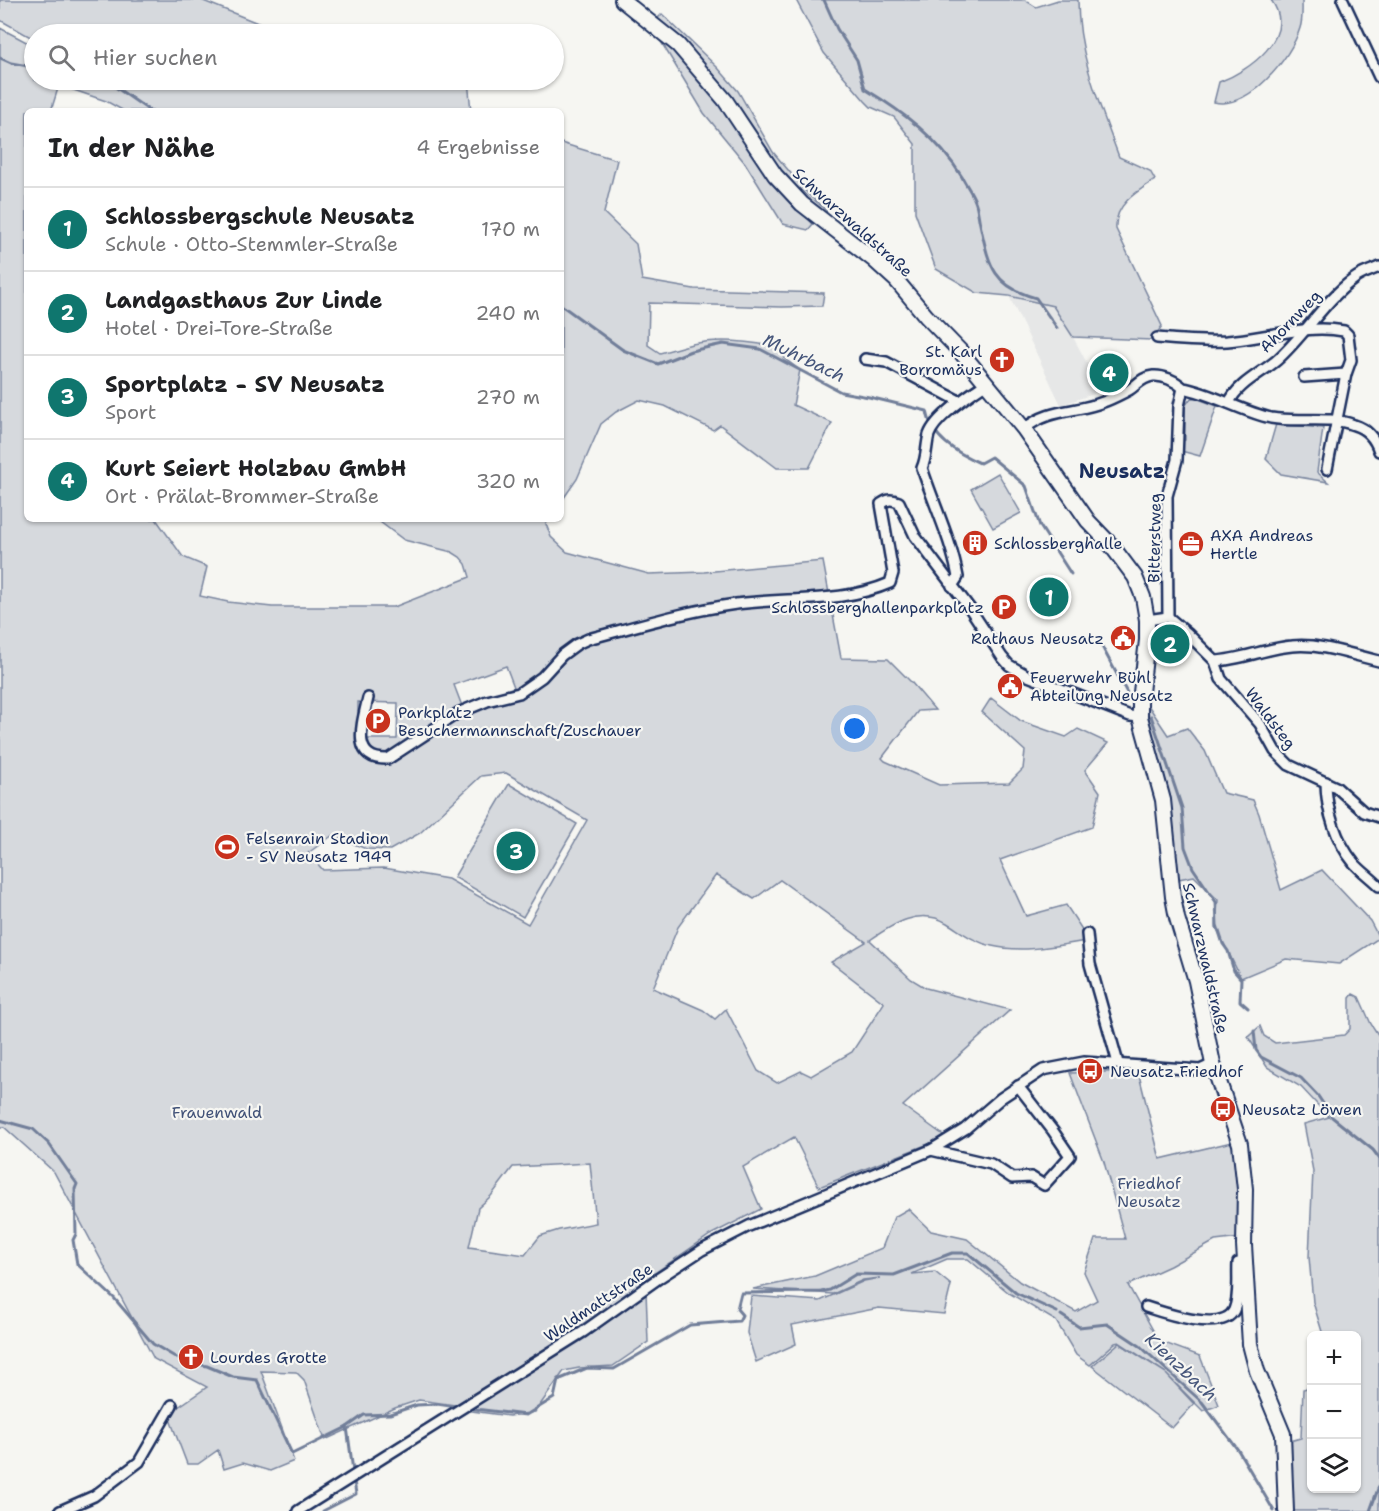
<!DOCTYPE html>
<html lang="de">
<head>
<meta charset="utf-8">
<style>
	body { margin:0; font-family:"Shantell Sans",sans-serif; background:#f2f2f2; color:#202124 }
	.controls { position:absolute; right:18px; bottom:18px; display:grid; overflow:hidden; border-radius:9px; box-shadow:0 2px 4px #0004 }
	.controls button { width:54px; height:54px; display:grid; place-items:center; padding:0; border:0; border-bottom:2px solid #e0e0e0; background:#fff; color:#202124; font:30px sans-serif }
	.you { position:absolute; left:855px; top:729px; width:21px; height:21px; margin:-15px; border:4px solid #fff; border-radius:50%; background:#1a73e8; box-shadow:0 0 0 9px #1a73e833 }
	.badge { display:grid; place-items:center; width:39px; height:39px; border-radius:50%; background:#0f766e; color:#fff; font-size:20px; font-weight:700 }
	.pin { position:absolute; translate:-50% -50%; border:3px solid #fff; box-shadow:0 2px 6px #0006 }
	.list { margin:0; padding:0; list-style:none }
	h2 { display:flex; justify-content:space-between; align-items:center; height:78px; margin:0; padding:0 24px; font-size:26px }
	h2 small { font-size:20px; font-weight:400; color:#757577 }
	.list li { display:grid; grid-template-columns:39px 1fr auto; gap:18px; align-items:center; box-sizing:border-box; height:84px; padding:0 24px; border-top:2px solid #e0e0e0 }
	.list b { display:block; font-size:22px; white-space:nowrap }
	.list p { margin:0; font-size:20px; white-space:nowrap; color:#757577 }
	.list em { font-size:20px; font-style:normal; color:#757577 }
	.icon { flex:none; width:33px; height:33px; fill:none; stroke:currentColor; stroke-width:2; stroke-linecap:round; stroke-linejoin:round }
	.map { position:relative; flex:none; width:1379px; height:1511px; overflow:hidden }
	.search { position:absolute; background:#fff; box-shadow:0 2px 4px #0004; left:24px; top:24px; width:540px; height:66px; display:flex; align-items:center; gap:15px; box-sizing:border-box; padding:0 21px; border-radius:33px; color:#757577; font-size:22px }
	.panel { position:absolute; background:#fff; box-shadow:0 2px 4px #0004; left:24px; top:108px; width:540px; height:414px; border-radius:9px }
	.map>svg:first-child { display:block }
	.built { fill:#e6e7e7 }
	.green { fill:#d6d9dd; stroke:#78849e; stroke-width:1.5; fill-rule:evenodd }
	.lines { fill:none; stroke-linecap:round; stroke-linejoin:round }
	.stream { stroke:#717e99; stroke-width:3 }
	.minor-casing { stroke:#1b2f5e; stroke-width:14 }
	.secondary-casing { stroke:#1b2f5e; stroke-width:18 }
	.minor { stroke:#f6f6f2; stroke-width:9 }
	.secondary { stroke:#f6f6f2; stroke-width:14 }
	.labels { text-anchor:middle; stroke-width:4.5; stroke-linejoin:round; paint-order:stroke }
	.street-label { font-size:16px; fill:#1b2f5e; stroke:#f6f6f2 }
	.poi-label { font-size:16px; fill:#1b2f5e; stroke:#f6f6f2; text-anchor:start }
	.park-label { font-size:16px; fill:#405177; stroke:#f6f6f2 }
	.water-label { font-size:18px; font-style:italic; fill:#46567b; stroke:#f6f6f2 }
	.quarter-label { font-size:20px; font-weight:bold; fill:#1b2f5e; stroke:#f6f6f2 }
</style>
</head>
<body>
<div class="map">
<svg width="1379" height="1511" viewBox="0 0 1379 1511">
	<rect width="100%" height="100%" fill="#f6f6f2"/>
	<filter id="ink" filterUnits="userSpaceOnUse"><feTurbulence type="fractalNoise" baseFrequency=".0167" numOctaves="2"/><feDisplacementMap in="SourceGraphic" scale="12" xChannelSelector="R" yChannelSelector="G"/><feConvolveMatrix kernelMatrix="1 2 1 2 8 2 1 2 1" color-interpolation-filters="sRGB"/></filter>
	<g filter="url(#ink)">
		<polygon class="built" points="1009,296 1053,306 1073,337 1102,391 1061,405"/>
		<g class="green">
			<polygon points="0,0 201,0 275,30 292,34 34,34 34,39 0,20"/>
			<path d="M796 0H1025L1036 7 1058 0H1078C1078 56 1100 105 1119 157L1150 171 1155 180C1136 192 1114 205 1116 229L1162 326 1152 340 1073 337 1053 306 1009 296 977 293 936 269 915 212V144L894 117 871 107 865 101 824 53Z"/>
			<path d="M1271 0H1302C1302 9 1303 20 1300 28 1291 58 1249 110 1214 102L1219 82C1249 71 1298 36 1271 0Z"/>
			<polygon points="662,14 718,68 738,91 773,152 810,196 827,211 823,216 807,204 656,20"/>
			<path d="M0 28 34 46V80H394L422 87 434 82 436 80H468L471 111H124L106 101 59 85 51 111H27V519H156L183 557 207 567 200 596 228 602 272 607H394L470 577 466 564 460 557 452 552 404 540 376 519H549L546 524 551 537 567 552 649 574 704 572 823 561 841 658 888 659 912 683 935 710 918 711 882 758 885 761 939 785 1009 783 1023 769 1025 751 982 712 991 698 1021 721 1066 737 1078 729 1108 743 1085 770 1100 792 1092 827 1000 860 1026 916 1066 905 1085 934V941C1055 946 1023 953 992 946 974 942 962 932 947 923 919 907 893 924 870 940L911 979 926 988 1010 1010 903 1106 946 1137 819 1187 794 1137 743 1167 761 1209 710 1235 646 1279 592 1321 455 1405 419 1400 395 1408 325 1440 304 1380 296 1372 261 1371 294 1461 270 1471 243 1463 224 1469 218 1450 198 1464H187L168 1414 207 1387 154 1359 54 1172 4 1127H0ZM506 666 514 687 462 706 454 685ZM358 702 398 703 397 739H358ZM506 773 587 820 528 924 448 879 384 868 323 870 308 853 333 835 366 849 390 850 420 833 481 776ZM716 875 754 899 780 880 866 942 831 962 884 1003 852 1052 811 1076 801 1071 777 1083 758 1071 726 1009 715 1019 703 1010 653 988 678 927ZM590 1163 596 1223 559 1230 540 1236 525 1255 469 1247 478 1208 491 1196 513 1167Z"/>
			<path d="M657 35C712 87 755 150 800 210L813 224 808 230 783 224 745 163 704 113Z"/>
			<path d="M561 143 617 160 604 213 636 244 642 280 694 289 824 293 822 306 782 307 649 303 648 345 660 353C671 350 681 347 692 344 721 338 753 342 781 348L785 359 800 370 793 405 832 423 809 468H777L720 425 713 430 665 406 639 400 616 412 601 424 577 479 561 502Z"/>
			<polygon points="1191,398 1196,398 1217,406 1200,456 1181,451 1182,441 1185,440 1185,406"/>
			<polygon points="1276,424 1323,428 1317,472 1328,482 1281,474 1266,459"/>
			<polygon points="998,473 1021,513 993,528 971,489"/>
			<path d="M1148 705 1168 735 1187 728 1205 751 1223 793 1253 800 1259 814 1281 890 1322 870 1370 921 1379 938 1339 964 1286 959 1241 978 1216 927 1218 900 1194 876 1178 879C1176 848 1173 817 1167 786 1161 759 1148 733 1148 705Z"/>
			<polygon points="509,784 577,824 523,917 454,877"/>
			<polygon points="1353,994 1359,997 1371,1024 1379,1036 1379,1511 1292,1511 1290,1441 1301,1438 1303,1389 1311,1387 1312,1488 1356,1488 1356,1336 1323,1335 1313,1302 1309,1257 1313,1171 1304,1124 1329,1117 1301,1087 1267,1067 1248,1037 1260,1026 1264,1036 1275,1043 1344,1035 1350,1029 1350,998"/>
			<polygon points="1138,1071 1160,1159 1236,1141 1240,1178 1240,1238 1215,1241 1170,1266 1128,1285 1159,1341 1200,1356 1219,1405 1203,1411 1166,1374 1194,1404 1172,1428 1092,1366 1119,1343 1166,1373 1119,1342 1115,1343 1090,1365 1076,1355 1056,1321 1009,1293 968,1259 947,1259 912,1274 935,1272 951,1285 944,1314 879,1308 792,1325 796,1344 756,1362 747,1333 751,1296 820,1301 864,1281 880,1278 863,1280 833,1294 753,1289 815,1276 882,1248 894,1217 908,1209 931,1231 967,1239 1020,1282 1076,1312 1097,1300 1084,1272 1095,1239 1125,1239 1104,1162 1070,1073"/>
			<polygon points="646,1292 648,1342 613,1366 579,1368 564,1371 535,1412 509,1416 464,1410"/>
		</g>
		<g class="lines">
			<g class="stream">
				<path d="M824 0 837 29 857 60 865 89C903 112 939 139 962 177 966 185 972 193 975 201 978 208 978 216 980 224 989 264 992 286 1036 298L1057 328"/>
				<polyline points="0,58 11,63 34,67"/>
				<polyline points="79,80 88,83 111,84 150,111"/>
				<path d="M561 305 623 350 658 364 691 351 723 344 760 349 841 392 869 397 927 411C931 438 957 453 980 463L991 457 1026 486 1040 526 1071 574"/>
				<polyline points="1100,643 1132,702"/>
				<polyline points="1151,716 1182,808 1185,847 1193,868 1216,902 1217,925 1223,944 1228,951 1234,971 1241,979 1240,1001 1248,1008"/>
				<polyline points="1254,1031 1256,1050 1261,1057 1301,1078 1318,1096 1332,1117 1373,1150 1379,1158"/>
				<polyline points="0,1120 33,1129 49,1144 77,1184 75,1189 76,1234 73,1240 77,1264 114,1298 153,1344 182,1361 207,1366 233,1377 257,1380 292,1454 347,1427"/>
				<polyline points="1061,1315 1079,1327 1107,1324 1140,1346 1202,1402 1238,1450 1274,1511"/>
				<polyline points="467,1408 526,1415 554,1398 558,1380 587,1368 614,1369 690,1325 739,1321 742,1315 737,1309 741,1293 821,1292 830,1290 856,1274 894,1275 952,1253 968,1253 1016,1293 1057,1312"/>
				<polyline points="353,1471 347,1427 364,1415 390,1414 417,1405 437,1404 457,1407"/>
				<polyline points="323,1511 356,1494 354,1481"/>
				<polyline points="1370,1511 1379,1486"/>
			</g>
			<g class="minor-casing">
				<g id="minor">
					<polyline points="1343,0 1379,77"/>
					<path d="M1157 338C1180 340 1204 342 1227 341 1265 338 1306 324 1344 331L1348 335 1351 360 1346 374 1327 469"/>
					<polyline points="865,359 886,362 959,401"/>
					<polyline points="1304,377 1346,374"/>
					<path d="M1229 403C1237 384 1262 373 1277 360 1304 336 1325 300 1354 279 1361 273 1371 271 1379 267"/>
					<path d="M1024 429C1049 408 1076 413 1103 402 1112 399 1121 394 1129 390 1137 385 1142 377 1153 376 1163 375 1176 381 1183 388 1212 393 1242 412 1271 418 1299 423 1328 415 1354 425 1367 429 1375 439 1379 451"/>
					<path d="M952 586 958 577C951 539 934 505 922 468 927 457 926 446 929 435 935 417 970 394 985 384"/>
					<polyline points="1168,617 1167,496 1177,460 1179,406 1183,388"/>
					<polyline points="1147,620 1168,617 1187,633 1215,661 1221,679 1260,724 1275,751 1289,765 1336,787 1364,812 1379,817"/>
					<path d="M1215 661C1241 660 1266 648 1292 646 1321 643 1352 655 1379 661"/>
					<path d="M368 698C362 724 350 760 388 759L458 713 487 701 519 693 542 677 562 655 577 644 588 639C637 626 686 611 736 604 786 597 842 604 890 583L893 573 881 504C888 499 891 499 899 502L915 536 971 610 1002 657 1009 665 1028 676 1130 716 1140 717"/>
					<path d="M1326 782C1326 810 1336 841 1354 863 1361 871 1371 878 1379 886"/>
					<polyline points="1087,934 1090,964 1118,1063"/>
					<polyline points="931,1150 991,1164 1012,1178 1031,1177 1044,1185 1070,1156 1053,1131 1018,1086"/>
					<path d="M1146 1307C1164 1313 1223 1333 1234 1310 1240 1296 1237 1278 1238 1263L1245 1261"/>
					<polyline points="60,1511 94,1496 139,1462 172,1405"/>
					<polyline points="298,1511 583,1332 659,1278 702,1250 749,1226 931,1150 965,1129 1001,1098 1043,1070 1084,1062 1200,1070 1213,1064"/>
				</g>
			</g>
			<g class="secondary-casing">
				<polyline id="secondary" points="622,0 678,45 725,100 775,175 802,204 874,260 896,280 926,316 960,351 1024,429 1088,521 1111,545 1135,577 1143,597 1147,620 1147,640 1140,701 1140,717 1163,800 1173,897 1177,918 1196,981 1213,1064 1240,1144 1245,1189 1244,1245 1250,1344 1257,1371 1283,1434 1286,1511"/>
			</g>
			<use href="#minor" class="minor"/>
			<use href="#secondary" class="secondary"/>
		</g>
	</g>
	<defs>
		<g id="church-disc" transform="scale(1.35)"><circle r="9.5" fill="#c8321e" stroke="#f6f6f2"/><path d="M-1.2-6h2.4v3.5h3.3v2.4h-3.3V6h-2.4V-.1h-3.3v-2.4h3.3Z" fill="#fff"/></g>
		<g id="building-disc" transform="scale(1.35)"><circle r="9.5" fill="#c8321e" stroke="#f6f6f2"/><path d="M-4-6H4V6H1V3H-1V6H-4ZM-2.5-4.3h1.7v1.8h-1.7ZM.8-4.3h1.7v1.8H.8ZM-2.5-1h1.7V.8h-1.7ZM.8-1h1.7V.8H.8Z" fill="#fff"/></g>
		<g id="office-disc" transform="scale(1.35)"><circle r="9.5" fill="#c8321e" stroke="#f6f6f2"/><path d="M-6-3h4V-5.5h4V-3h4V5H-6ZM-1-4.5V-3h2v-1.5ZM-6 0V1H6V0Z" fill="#fff"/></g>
		<g id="parking-disc" transform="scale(1.35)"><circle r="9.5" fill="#c8321e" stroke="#f6f6f2"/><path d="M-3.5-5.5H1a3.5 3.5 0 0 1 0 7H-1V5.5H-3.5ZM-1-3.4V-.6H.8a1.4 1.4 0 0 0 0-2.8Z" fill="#fff"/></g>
		<g id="civic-disc" transform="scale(1.35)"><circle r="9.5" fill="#c8321e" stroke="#f6f6f2"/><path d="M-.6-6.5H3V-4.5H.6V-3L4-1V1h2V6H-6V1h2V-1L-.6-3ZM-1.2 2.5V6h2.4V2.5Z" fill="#fff"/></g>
		<g id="stadium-disc" transform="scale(1.35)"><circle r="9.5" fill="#c8321e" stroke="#f6f6f2"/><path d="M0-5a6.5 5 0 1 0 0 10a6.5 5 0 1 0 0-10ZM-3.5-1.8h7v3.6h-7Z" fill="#fff"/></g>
		<g id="bus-disc" transform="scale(1.35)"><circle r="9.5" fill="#c8321e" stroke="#f6f6f2"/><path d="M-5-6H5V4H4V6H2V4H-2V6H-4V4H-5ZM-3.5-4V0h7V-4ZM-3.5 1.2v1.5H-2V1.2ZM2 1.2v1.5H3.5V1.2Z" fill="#fff"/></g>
	</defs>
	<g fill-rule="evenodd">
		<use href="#church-disc" x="1002" y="360"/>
		<use href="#building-disc" x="975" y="543"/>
		<use href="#office-disc" x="1191" y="544"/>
		<use href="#parking-disc" x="1004" y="607"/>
		<use href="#civic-disc" x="1123" y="638"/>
		<use href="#civic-disc" x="1010" y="686"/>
		<use href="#parking-disc" x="378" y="721"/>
		<use href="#stadium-disc" x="227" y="847"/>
		<use href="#bus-disc" x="1090" y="1071"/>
		<use href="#bus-disc" x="1223" y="1109"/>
		<use href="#church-disc" x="191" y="1357"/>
	</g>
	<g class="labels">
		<g class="street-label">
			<text transform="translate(853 222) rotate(42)" y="6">Schwarzwaldstraße</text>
			<text transform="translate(1290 321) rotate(-46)" y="6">Ahornweg</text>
			<text transform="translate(1154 538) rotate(-89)" y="6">Bitterstweg</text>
			<text transform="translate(1271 718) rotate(53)" y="6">Waldsteg</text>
			<text transform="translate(1206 958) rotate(77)" y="6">Schwarzwaldstraße</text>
			<text transform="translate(598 1302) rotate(-34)" y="6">Waldmattstraße</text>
		</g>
		<g class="poi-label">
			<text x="982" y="357" text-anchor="end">St. Karl<tspan x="982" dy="18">Borromäus</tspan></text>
			<text x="1210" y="541">AXA Andreas<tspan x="1210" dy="18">Hertle</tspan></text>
			<text x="994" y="549">Schlossberghalle</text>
			<text x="984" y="613" text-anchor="end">Schlossberghallenparkplatz</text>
			<text x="1104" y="644" text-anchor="end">Rathaus Neusatz</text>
			<text x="1030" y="683">Feuerwehr Bühl<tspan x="1030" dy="18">Abteilung Neusatz</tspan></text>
			<text x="398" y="718">Parkplatz<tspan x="398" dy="18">Besuchermannschaft/Zuschauer</tspan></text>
			<text x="246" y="844">Felsenrain Stadion<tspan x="246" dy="18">- SV Neusatz 1949</tspan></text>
			<text x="1110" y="1077">Neusatz Friedhof</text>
			<text x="1242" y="1115">Neusatz Löwen</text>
			<text x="210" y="1363">Lourdes Grotte</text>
		</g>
		<g class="park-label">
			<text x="217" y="1118">Frauenwald</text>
			<text x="1149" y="1189">Friedhof<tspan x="1149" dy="18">Neusatz</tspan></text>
		</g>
		<g class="water-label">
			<text transform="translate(804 358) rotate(26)" y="6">Muhrbach</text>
			<text transform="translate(1181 1367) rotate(43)" y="6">Kienzbach</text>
		</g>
		<g class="quarter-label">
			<text x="1122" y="478">Neusatz</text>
		</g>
	</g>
</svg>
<div class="controls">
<button>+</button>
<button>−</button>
<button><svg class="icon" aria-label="layers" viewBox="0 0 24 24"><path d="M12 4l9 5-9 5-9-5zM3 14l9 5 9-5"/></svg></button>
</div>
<div class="you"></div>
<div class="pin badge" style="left:1049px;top:597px">1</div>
<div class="pin badge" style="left:1170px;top:644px">2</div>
<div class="pin badge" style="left:516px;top:851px">3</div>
<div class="pin badge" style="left:1109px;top:373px">4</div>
<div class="search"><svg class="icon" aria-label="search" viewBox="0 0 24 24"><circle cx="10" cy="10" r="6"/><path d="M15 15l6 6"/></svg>Hier suchen</div>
<section class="panel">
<h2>In der Nähe<small>4 Ergebnisse</small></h2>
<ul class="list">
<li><span class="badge">1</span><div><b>Schlossbergschule Neusatz</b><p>Schule · Otto-Stemmler-Straße</p></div><em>170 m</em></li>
<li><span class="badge">2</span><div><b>Landgasthaus Zur Linde</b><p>Hotel · Drei-Tore-Straße</p></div><em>240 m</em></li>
<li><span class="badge">3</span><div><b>Sportplatz - SV Neusatz</b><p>Sport</p></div><em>270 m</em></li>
<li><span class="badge">4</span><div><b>Kurt Seiert Holzbau GmbH</b><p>Ort · Prälat-Brommer-Straße</p></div><em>320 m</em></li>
</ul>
</section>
</div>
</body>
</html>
